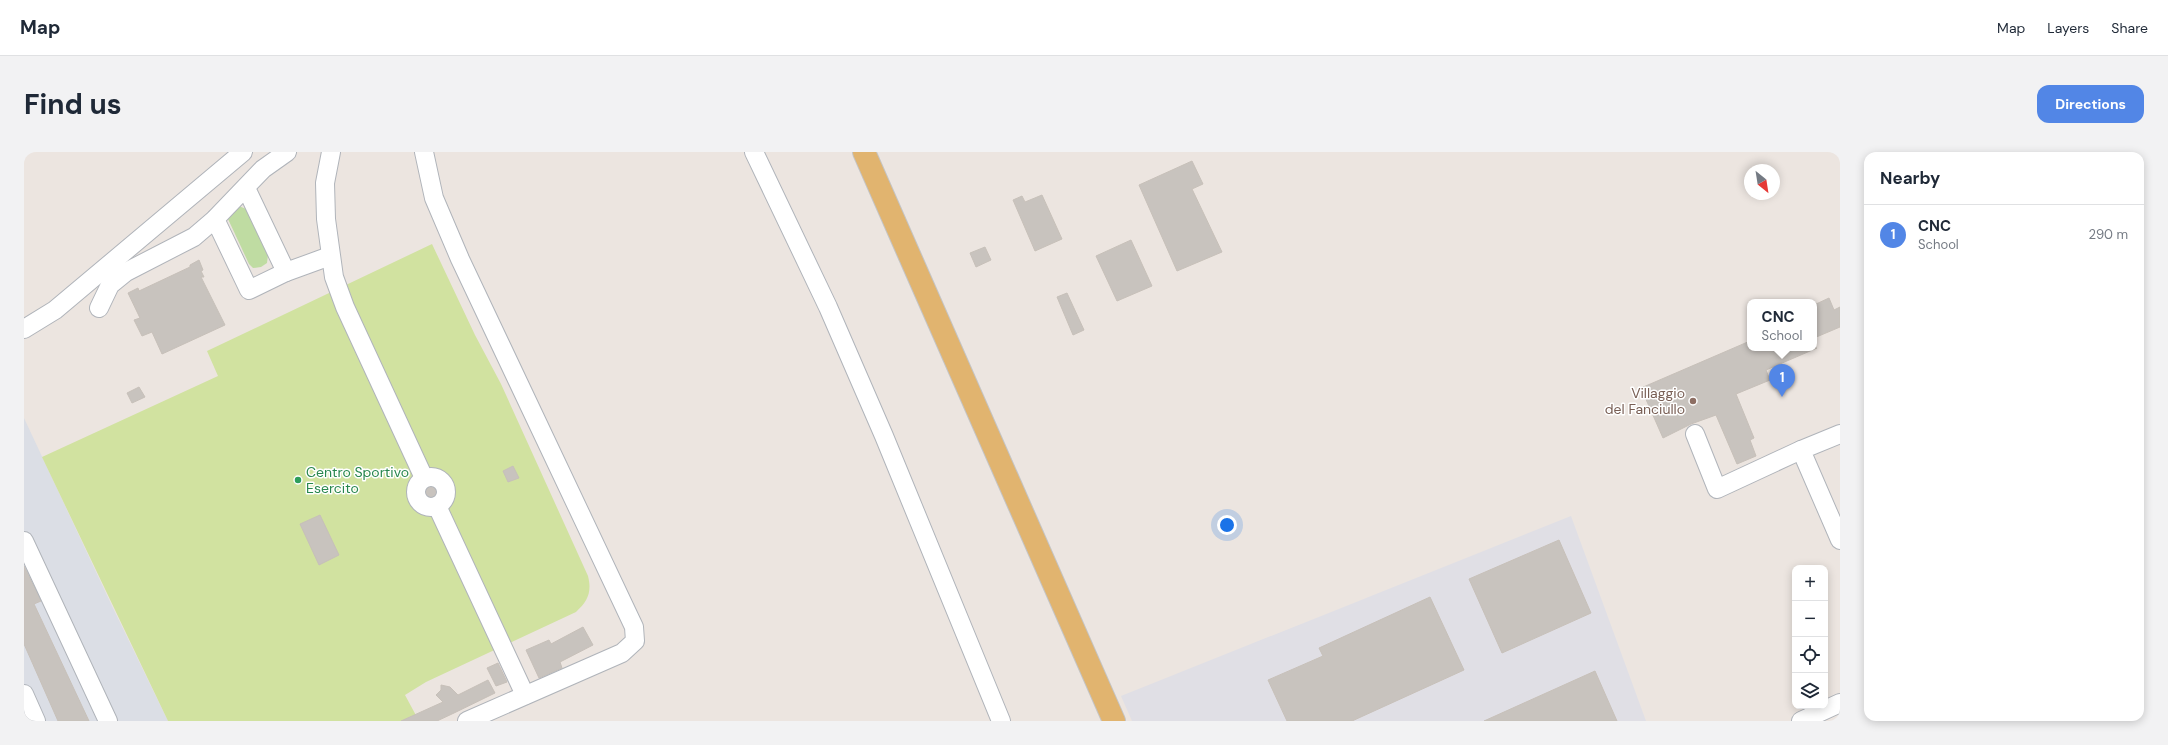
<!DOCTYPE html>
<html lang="en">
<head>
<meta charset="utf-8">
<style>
	body { margin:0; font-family:"DM Sans",sans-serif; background:#f2f2f3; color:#1f2937 }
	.controls { position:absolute; right:12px; bottom:12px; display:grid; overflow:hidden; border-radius:8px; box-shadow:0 2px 10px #0003 }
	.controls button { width:36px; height:36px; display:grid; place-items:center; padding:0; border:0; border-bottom:1px solid #e0e1e3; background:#fff; color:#1f2937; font:20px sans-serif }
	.compass { position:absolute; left:1720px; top:12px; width:36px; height:36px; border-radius:50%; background:#fff; box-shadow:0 2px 10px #0003; rotate:150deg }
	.you { position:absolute; left:1203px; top:373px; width:14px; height:14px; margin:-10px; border:3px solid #fff; border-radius:50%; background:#1a73e8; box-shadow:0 0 0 6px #1a73e833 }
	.badge { display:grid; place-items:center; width:26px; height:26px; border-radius:50%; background:#5286e6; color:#fff; font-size:13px; font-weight:700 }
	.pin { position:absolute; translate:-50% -33px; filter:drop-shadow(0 1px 2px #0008) }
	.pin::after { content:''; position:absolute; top:21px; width:14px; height:12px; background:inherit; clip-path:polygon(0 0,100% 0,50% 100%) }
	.popup { position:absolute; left:1723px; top:147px; width:70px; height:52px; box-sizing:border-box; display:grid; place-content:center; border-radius:8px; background:#fff; filter:drop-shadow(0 1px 3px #0005); font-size:13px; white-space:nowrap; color:#747a83 }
	.popup b { font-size:15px; color:#1f2937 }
	.popup::after { content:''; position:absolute; left:50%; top:100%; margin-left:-8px; border:8px solid transparent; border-top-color:#fff }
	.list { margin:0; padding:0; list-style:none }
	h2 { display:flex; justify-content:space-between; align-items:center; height:52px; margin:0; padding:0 16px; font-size:17px }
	h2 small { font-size:13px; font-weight:400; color:#747a83 }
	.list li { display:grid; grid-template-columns:26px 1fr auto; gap:12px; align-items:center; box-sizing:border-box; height:60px; padding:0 16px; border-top:1px solid #e0e1e3 }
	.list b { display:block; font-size:15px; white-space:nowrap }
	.list p { margin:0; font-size:13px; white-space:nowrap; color:#747a83 }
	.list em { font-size:13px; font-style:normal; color:#747a83 }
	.icon { flex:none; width:22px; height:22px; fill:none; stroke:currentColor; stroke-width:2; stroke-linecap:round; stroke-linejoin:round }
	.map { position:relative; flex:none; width:1816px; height:569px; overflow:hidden; border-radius:12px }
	header { display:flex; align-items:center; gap:24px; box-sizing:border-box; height:56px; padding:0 20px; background:#fff; border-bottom:1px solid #e0e1e3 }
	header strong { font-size:19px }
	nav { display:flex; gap:22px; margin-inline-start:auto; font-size:14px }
	.intro { display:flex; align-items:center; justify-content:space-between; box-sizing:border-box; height:96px; padding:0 24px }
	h1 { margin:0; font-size:28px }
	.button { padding:10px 18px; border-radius:12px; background:#5286e6; color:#fff; font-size:14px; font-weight:700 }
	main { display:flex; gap:24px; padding:0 24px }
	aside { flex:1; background:#fff; border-radius:12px; box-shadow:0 2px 10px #0003 }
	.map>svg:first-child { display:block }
	.industrial { fill:#e0dfe5 }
	.airport { fill:#dbdee5 }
	.green { fill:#bfdca2 }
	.pitch { fill:#d1e2a0 }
	.building { fill:#c8c3be; stroke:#c7c0b9 }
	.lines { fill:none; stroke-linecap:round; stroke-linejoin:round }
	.minor-casing { stroke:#b0b4ba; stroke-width:20 }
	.major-casing { stroke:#c4c4c4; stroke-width:24 }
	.minor { stroke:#fff; stroke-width:18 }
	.major { stroke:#e1b46f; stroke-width:22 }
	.education-dot { fill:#8d6e63; stroke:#fff; stroke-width:1.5 }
	.leisure-dot { fill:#2e9e5b; stroke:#fff; stroke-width:1.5 }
	.labels { text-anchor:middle; stroke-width:3; stroke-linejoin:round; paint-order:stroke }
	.education-label { font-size:14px; fill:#785e54; stroke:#fff; text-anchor:end }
	.leisure-label { font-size:14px; fill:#27864d; stroke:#fff; text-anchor:start }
</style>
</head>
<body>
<header>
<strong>Map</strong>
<nav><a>Map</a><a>Layers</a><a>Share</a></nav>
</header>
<div class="intro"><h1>Find us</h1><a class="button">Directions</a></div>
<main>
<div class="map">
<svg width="1816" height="569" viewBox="0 0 1816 569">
	<rect width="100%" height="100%" fill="#ece5e0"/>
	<polygon class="industrial" points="1547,364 1622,569 1108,569 1097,544"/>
	<polygon class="airport" points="0,266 88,454 144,569 0,569"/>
	<polygon class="green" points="215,54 222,57 244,103 243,111 237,115 229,116 225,112 204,67 205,62"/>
	<path class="pitch" d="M408 92 451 183 477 232 564 424C568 440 564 449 552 460L402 530 381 543 395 569H144L18 305 194 224 183 199Z"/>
	<g class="building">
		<polygon points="1168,9 1179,32 1168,37 1198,100 1153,119 1115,33"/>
		<polygon points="1018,43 1038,87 1011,99 989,48 998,44 1001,50"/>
		<polygon points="1107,88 1128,134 1093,149 1072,104"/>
		<polygon points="961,95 967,108 952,115 946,101"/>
		<polygon points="175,108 179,118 177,119 180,125 177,125 201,173 138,202 128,180 118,184 110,168 116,166 104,141 114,136 115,139 166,115 166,113"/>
		<polygon points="1043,141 1060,178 1049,183 1033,145"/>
		<polygon points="1805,146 1810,158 1816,155 1816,175 1790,186 1790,153"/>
		<polygon points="1726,189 1726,196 1793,196 1742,218 1746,228 1712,242 1730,286 1726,288 1732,304 1713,312 1692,263 1667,272 1639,286 1617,236"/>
		<polygon points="115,235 121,245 108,251 103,241"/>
		<polygon points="489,314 495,326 484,330 479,319"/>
		<polygon points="409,331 414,333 417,338 414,344 405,347 401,346 398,339 399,336 405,335"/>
		<polygon points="296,363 315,403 295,413 276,372"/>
		<polygon points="1535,388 1567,461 1478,501 1445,427"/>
		<polygon points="0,414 17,449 10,452 65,569 34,569 0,492"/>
		<polygon points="1406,445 1440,518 1328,569 1263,569 1244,528 1299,504 1295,496"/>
		<polygon points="559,475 569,493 536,510 538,516 515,526 502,498 525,488 527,492"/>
		<polygon points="474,511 483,530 472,534 463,516"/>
		<polygon points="1571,519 1593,569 1460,569"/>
		<polygon points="464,528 471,541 430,561 413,569 377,569 419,550 412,543 417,538 417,533 426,535 434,543"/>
	</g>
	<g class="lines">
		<g class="minor-casing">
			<g id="minor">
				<polyline points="307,0 301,31 302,67 310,125 321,155 400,326"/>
				<polyline points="400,0 410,46 436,107 610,475 611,489 598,501 443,569"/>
				<polyline points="730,0 804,155 860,284 977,569"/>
				<polyline points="191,67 225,138 262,120 222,36"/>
				<polyline points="262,120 306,104"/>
				<polyline points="75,156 86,133 102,120 170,85 191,67 239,17 263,0"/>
				<polyline points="0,177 31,158 219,0"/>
				<polyline points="1671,282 1693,337 1777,298"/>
				<polyline points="1816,282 1777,298 1816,388"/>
				<circle cx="407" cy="340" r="15"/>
				<polyline points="413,354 501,543"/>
				<polyline points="0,389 84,569"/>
				<polyline points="0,542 12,569"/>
				<polyline points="1777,569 1816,551"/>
			</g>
		</g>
		<g class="major-casing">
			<polyline id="major" points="840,0 1090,569"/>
		</g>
		<use href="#minor" class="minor"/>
		<use href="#major" class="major"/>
	</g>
	<circle class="education-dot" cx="1669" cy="249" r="4"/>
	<circle class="leisure-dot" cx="274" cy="328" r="4"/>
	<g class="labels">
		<g class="education-label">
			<text x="1661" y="246">Villaggio<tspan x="1661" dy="16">del Fanciullo</tspan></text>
		</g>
		<g class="leisure-label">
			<text x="282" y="325">Centro Sportivo<tspan x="282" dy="16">Esercito</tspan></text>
		</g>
	</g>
</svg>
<div class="controls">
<button>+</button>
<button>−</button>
<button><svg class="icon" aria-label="locate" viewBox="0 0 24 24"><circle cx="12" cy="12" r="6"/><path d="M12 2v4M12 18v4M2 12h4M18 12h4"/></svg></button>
<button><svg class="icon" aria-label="layers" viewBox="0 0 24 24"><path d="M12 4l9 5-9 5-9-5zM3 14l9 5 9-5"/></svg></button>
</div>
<svg class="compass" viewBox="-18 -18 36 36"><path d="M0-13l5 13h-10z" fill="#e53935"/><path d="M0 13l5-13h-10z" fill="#747a83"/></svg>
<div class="you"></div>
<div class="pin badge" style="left:1758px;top:245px">1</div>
<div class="popup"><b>CNC</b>School</div>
</div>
<aside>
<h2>Nearby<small></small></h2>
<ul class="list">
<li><span class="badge">1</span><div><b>CNC</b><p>School</p></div><em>290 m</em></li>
</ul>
</aside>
</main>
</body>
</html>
